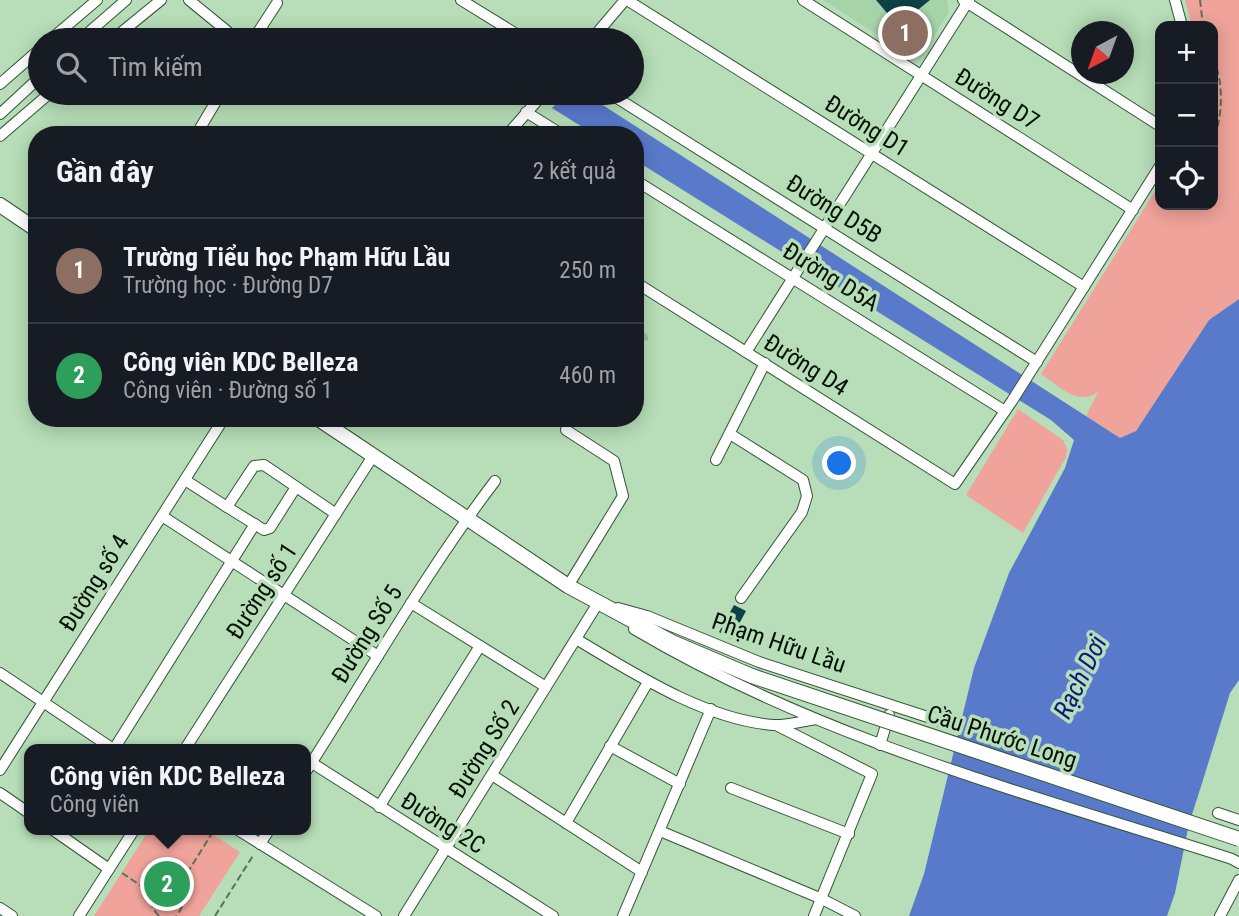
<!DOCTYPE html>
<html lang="vi">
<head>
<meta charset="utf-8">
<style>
	body { margin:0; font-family:"Roboto Condensed",sans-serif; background:#20242c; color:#f1f3f6 }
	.controls { position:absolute; right:21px; top:21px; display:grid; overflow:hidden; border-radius:14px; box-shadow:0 4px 18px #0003 }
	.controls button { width:63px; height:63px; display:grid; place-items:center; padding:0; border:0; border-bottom:2px solid #363941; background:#171b24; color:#f1f3f6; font:35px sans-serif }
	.compass { position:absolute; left:1071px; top:21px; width:63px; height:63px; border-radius:50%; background:#171b24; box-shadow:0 4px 18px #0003; rotate:221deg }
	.you { position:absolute; left:840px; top:464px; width:24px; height:24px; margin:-18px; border:5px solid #fff; border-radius:50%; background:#1a73e8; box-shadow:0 0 0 10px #1a73e833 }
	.badge { display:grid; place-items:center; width:46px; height:46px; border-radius:50%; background:#ca9fcf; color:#fff; font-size:23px; font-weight:700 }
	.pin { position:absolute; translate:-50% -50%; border:4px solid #fff; box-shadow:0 2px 7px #0006 }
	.popup { position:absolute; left:24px; top:744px; width:287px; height:91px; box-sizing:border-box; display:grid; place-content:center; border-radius:14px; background:#171b24; filter:drop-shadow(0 2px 5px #0005); font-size:23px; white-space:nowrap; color:#9ea1a6 }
	.popup b { font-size:26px; color:#f1f3f6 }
	.popup::after { content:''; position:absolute; left:50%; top:100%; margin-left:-14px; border:14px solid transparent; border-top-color:#171b24 }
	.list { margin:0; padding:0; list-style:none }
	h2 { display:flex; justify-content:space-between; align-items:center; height:91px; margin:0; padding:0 28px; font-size:30px }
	h2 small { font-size:23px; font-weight:400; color:#9ea1a6 }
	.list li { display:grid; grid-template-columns:46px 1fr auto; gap:21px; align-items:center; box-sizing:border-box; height:105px; padding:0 28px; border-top:2px solid #363941 }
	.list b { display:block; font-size:26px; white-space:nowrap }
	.list p { margin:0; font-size:23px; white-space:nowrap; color:#9ea1a6 }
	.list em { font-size:23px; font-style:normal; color:#9ea1a6 }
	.icon { flex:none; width:38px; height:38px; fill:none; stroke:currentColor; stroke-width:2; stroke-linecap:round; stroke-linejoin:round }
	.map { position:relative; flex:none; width:1239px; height:916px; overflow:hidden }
	.search { position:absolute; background:#171b24; box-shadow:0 4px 18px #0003; left:28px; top:28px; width:616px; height:77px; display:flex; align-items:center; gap:18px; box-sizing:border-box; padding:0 24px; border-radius:38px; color:#9ea1a6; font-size:26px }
	.panel { position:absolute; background:#171b24; box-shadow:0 4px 18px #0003; left:28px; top:126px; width:616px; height:301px; border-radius:28px }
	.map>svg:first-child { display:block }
	.built { fill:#a6d3a8 }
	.green { fill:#efa39b }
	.water { fill:#597acb }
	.building { fill:#0e4147 }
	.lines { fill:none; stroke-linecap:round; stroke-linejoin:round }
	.minor-tunnel { stroke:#9cbf9d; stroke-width:10; stroke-dasharray:10 5; stroke-linecap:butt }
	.minor-casing { stroke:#335535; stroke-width:12 }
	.major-casing { stroke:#335535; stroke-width:16 }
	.path { stroke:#587259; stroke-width:2; stroke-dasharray:7 3.5; stroke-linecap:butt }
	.minor { stroke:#fff; stroke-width:10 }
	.major { stroke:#fff; stroke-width:14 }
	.major-bridge-casing { stroke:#335535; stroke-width:16; stroke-linecap:butt }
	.major-bridge { stroke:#fff; stroke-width:14 }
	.labels { text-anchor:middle; stroke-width:7; stroke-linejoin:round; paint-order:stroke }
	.street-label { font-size:24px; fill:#041105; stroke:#b7deb8 }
	.water-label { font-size:26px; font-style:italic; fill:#081a7b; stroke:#b7deb8 }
</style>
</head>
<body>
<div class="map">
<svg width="1239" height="916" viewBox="0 0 1239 916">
	<rect width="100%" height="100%" fill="#b7deb8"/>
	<polygon class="built" points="823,0 947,0 949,12 923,54 911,56"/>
	<g class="green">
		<path d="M1185 0H1239V299L1209 320 1136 431 1120 438 1086 416 1098 392C1078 407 1058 385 1041 374L1160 183V205H1213V26H1192Z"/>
		<polygon points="1018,409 1063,440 1067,449 1066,457 1023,533 966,495"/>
		<polygon points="149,830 206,830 240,852 199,916 94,916"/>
	</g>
	<polygon class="water" points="567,93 584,93 1120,438 1136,431 1209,320 1239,299 1239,680 1230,693 1203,780 1189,824 1175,893 1167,916 909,916 924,874 974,668 1009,573 1065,468 1074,440 1051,420 635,160 635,135 595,135 552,108"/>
	<g class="building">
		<polygon points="876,0 930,0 898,26"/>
		<polygon points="734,605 746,611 731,639 719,632"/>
	</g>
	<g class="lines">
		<g class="minor-tunnel">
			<polyline points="635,333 643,338 635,350"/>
			<polyline points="566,430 568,418"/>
		</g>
		<g class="minor-casing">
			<g id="minor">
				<polyline points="189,0 227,31"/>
				<polyline points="461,0 526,40"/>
				<polyline points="627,0 1084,287"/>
				<polyline points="803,0 1133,210"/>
				<polyline points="963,0 1160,126"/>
				<polyline points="1175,0 1182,26"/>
				<polyline points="50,40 97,0"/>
				<polyline points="80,40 126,0"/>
				<polyline points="112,40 161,0"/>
				<polyline points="253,40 277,3"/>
				<polyline points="591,40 625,0"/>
				<polyline points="0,84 40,49"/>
				<polyline points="609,93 1037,362"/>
				<polyline points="526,112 563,135"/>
				<polyline points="0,114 40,77"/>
				<polyline points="196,135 221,93"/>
				<polyline points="507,135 544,93"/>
				<polyline points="0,136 50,93"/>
				<polyline points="635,180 1005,411"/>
				<polyline points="635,282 955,484 1012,401 1160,166"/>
				<polyline points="746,352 969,0"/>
				<polyline points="566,430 614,461 623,496 568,586"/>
				<polyline points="730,434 803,480 807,496 802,512 741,598"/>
				<polyline points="716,460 765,363"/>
				<polyline points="185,480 227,507 254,466 264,465 336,514"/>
				<polyline points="227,507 264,530 270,528 296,487"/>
				<polyline points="162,516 378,656"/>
				<polyline points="411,603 546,687"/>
				<polyline points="618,608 647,616 759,662 946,723"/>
				<path d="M634 629C819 739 1029 794 1232 859L1239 863"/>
				<path d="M576 639C635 674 704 719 773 725 787 726 802 721 816 719"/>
				<polyline points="0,673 113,749"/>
				<polyline points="776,725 872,774 814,916"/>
				<polyline points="880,745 889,715"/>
				<polyline points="610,746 680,784"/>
				<polyline points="114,749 255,524"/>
				<polyline points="185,749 373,456"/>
				<polyline points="312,763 553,916"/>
				<polyline points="0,770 224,418"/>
				<path d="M305 773C368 675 425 573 495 481"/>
				<polyline points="492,775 642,872"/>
				<polyline points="731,788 849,834"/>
				<polyline points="0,793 29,813"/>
				<polyline points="379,807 480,646"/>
				<polyline points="1218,813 1239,820"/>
				<polyline points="566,823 648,682"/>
				<polyline points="53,830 109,869"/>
				<polyline points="238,830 376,916"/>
				<polyline points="660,831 822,899 855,916"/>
				<polyline points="260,844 269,830"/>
				<polyline points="0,908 12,916"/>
				<polyline points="79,916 134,830"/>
				<polyline points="404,916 598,603"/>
				<polyline points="623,916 711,709"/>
				<polyline points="1220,916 1239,880"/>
			</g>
		</g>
		<g class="major-casing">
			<g id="major">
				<polyline points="0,205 37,230"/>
				<polyline points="317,418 568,586 672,642 752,676"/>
			</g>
		</g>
		<g class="path">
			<polyline points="1200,0 1203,26"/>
			<path d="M1213 58C1225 86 1222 115 1213 144"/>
			<polyline points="122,873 155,895"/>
			<polyline points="176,891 214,830"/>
			<path d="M159 916C128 884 206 882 176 916"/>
			<polyline points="215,916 254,854"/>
		</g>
		<use href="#minor" class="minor"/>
		<use href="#major" class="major"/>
		<g class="major-bridge-casing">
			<polyline id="major-bridge" points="752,676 1239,839"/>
		</g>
		<use href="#major-bridge" class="major-bridge"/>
	</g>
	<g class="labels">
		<g class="street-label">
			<text transform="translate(997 99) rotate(32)" y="8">Đường D7</text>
			<text transform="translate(867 126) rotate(32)" y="8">Đường D1</text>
			<text transform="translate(834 209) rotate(32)" y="8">Đường D5B</text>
			<text transform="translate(831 277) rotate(32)" y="8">Đường D5A</text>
			<text transform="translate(806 365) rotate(32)" y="8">Đường D4</text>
			<text transform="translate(94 583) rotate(-58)" y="8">Đường số 4</text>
			<text transform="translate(262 591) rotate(-57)" y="8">Đường số 1</text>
			<text transform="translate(367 634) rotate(-58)" y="8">Đường Số 5</text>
			<text transform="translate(779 643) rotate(19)" y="8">Phạm Hữu Lầu</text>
			<text transform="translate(1002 737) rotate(18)" y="8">Cầu Phước Long</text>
			<text transform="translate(484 749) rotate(-58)" y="8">Đường Số 2</text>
			<text transform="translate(443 823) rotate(32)" y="8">Đường 2C</text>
		</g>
		<g class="water-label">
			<text transform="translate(1080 677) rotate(-64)" y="9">Rạch Dơi</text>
		</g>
	</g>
</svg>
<div class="controls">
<button>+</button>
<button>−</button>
<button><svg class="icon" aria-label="locate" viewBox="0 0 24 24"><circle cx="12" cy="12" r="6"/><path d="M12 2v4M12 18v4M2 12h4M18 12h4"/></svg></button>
</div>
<svg class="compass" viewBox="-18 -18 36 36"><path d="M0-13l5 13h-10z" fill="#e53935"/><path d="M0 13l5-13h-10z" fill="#9ea1a6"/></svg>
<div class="you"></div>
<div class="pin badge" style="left:905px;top:33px;background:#8d6e63">1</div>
<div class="pin badge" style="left:167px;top:884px;background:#2e9e5b">2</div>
<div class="popup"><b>Công viên KDC Belleza</b>Công viên</div>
<div class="search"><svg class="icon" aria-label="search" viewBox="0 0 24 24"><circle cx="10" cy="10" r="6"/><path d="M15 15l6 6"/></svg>Tìm kiếm</div>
<section class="panel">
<h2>Gần đây<small>2 kết quả</small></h2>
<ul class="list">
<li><span class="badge" style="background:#8d6e63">1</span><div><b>Trường Tiểu học Phạm Hữu Lầu</b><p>Trường học · Đường D7</p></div><em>250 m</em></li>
<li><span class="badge" style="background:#2e9e5b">2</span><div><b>Công viên KDC Belleza</b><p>Công viên · Đường số 1</p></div><em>460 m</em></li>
</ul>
</section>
</div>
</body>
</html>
